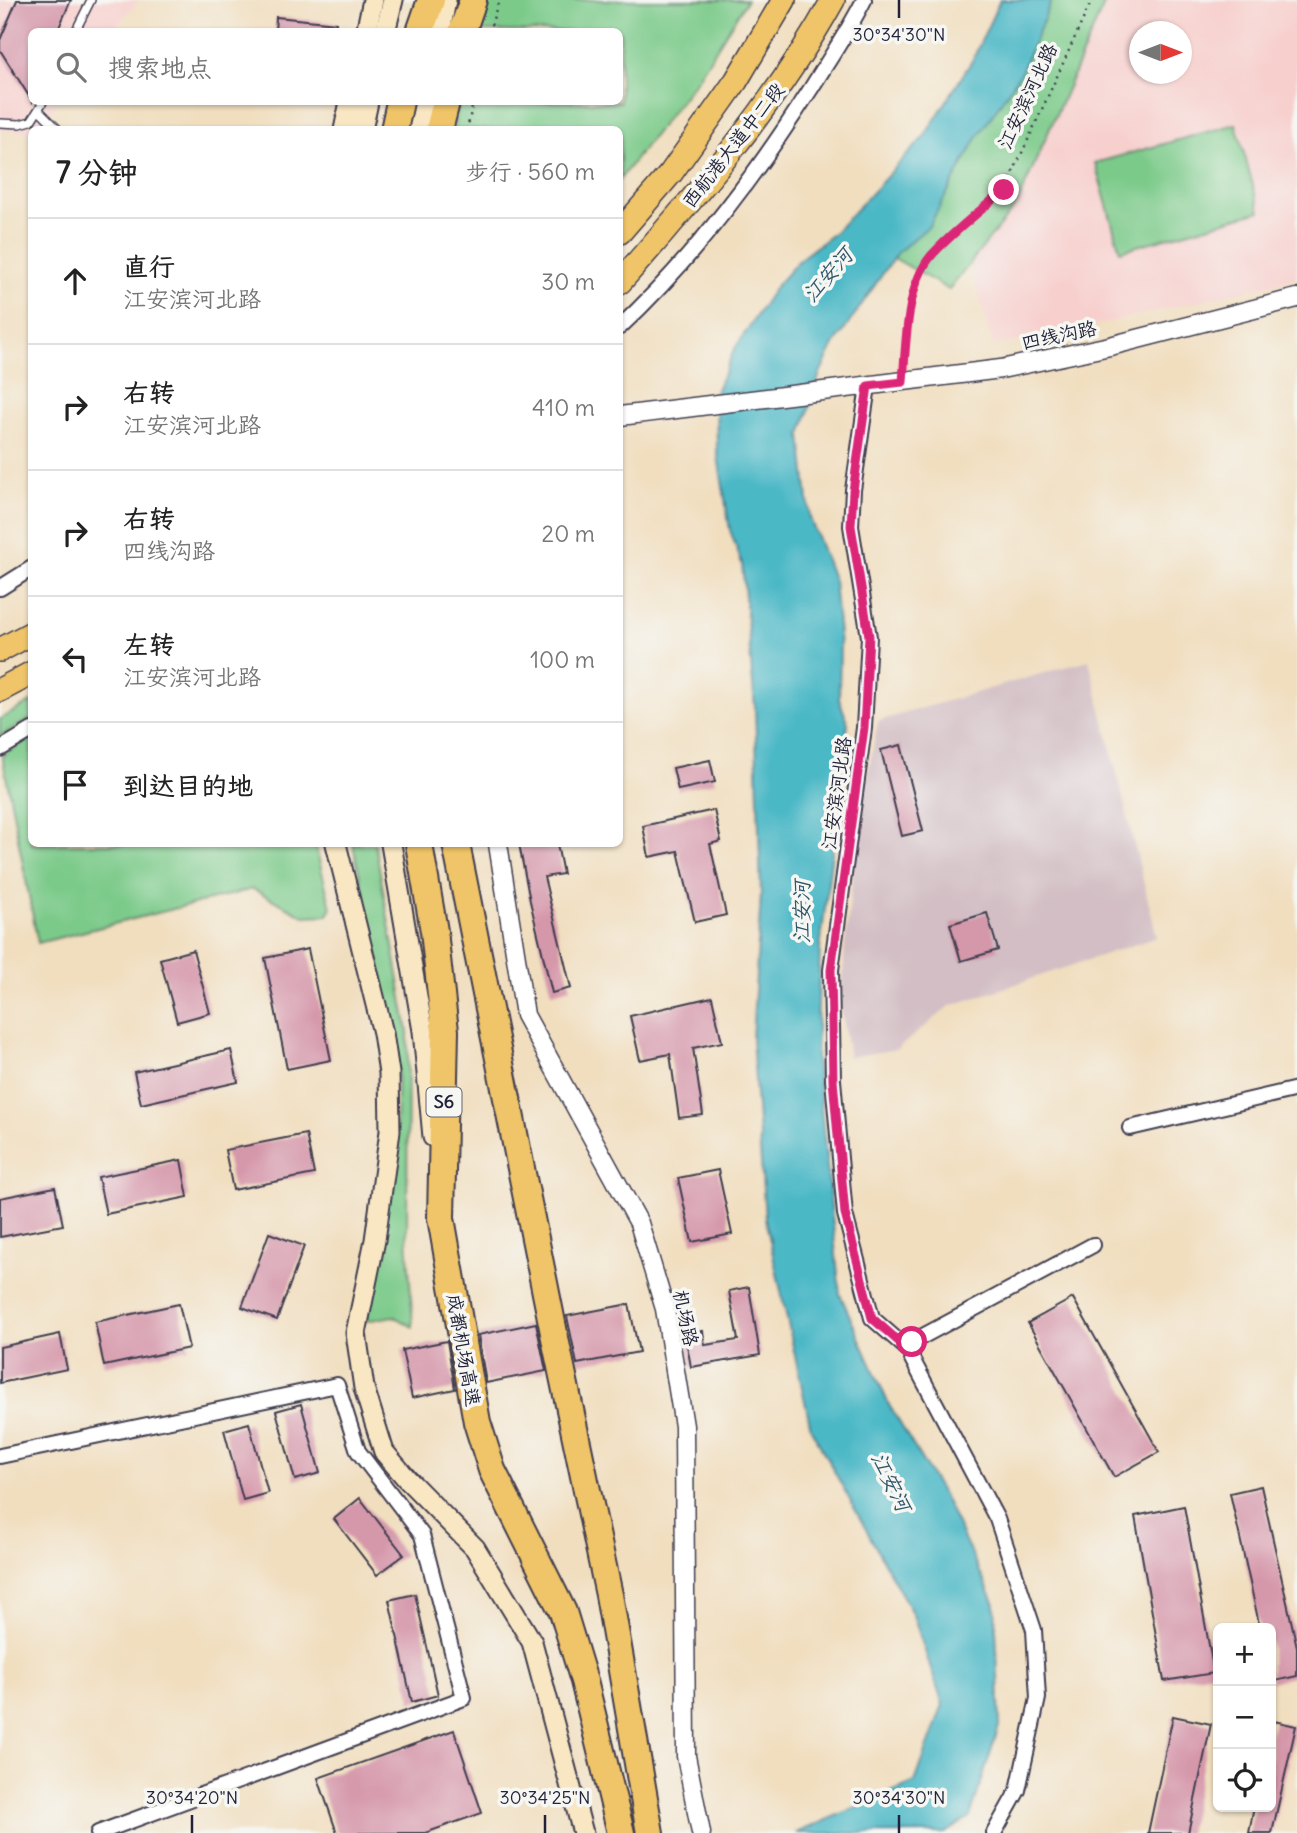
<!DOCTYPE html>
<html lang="zh">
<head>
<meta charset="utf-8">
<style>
	body { margin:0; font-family:Delius,"LXGW WenKai TC",sans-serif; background:#f6f6f6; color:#222 }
	.controls { position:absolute; right:21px; bottom:21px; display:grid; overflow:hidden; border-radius:10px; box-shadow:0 2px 5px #0004 }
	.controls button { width:63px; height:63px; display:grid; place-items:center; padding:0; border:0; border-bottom:2px solid #e0e0e0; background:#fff; color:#222; font:35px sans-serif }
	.compass { position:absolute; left:1129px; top:21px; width:63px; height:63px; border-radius:50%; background:#fff; box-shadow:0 2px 5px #0004; rotate:90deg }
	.stop { position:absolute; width:21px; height:21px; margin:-16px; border:5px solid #db2777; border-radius:50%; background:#fff }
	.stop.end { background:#db2777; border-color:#fff; box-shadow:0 2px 7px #0008 }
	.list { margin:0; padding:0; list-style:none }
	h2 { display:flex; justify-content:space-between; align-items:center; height:91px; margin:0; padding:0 28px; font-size:30px }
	h2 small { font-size:23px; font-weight:400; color:#767676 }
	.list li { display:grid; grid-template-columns:46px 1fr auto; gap:21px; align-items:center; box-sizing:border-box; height:126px; padding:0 28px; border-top:2px solid #e0e0e0 }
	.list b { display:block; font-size:26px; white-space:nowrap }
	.list p { margin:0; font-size:23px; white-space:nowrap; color:#767676 }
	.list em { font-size:23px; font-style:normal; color:#767676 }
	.icon { flex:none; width:38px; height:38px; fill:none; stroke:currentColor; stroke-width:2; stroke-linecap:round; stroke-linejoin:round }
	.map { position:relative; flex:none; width:1297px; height:1833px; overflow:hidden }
	.search { position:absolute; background:#fff; box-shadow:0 2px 5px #0004; left:28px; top:28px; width:595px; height:77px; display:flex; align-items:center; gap:18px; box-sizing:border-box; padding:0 24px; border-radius:10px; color:#767676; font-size:26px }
	.panel { position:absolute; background:#fff; box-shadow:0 2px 5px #0004; left:28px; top:126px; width:595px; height:721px; border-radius:10px }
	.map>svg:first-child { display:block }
	.built { fill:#f7d0ce; fill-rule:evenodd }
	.industrial { fill:#d2bec4 }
	.green { fill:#7cca8a; stroke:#4f7662; stroke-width:2 }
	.water { fill:#4bb8c6; stroke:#366d80; stroke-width:2 }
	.building { fill:#d597aa }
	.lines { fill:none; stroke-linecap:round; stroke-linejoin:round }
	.service-casing { stroke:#413e4f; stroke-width:10 }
	.minor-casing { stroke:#413e4f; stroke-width:18 }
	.tertiary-casing { stroke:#413e4f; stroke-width:21 }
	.secondary-casing { stroke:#413e4f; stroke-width:23 }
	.primary-casing { stroke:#413e4f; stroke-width:26 }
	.motorway-casing { stroke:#413e4f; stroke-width:30 }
	.path { stroke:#413e4f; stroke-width:2.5; stroke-dasharray:2 5; stroke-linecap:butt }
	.service { stroke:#fff; stroke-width:7 }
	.minor { stroke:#fff; stroke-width:14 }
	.tertiary { stroke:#fff; stroke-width:18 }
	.secondary { stroke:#f9e7c3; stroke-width:19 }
	.primary { stroke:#f0c469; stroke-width:23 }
	.motorway { stroke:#f0c469; stroke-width:26 }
	.route { stroke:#db2777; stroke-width:9 }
	.ticks { fill:none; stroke:#22223b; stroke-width:2.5 }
	.labels { text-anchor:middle; stroke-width:7; stroke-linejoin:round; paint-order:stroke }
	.shield { fill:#f6f6f2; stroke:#626272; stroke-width:2 }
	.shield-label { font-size:18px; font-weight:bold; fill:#22223b }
	.street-label { font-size:19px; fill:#22223b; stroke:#f6f6f2 }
	.water-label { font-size:21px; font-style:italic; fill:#30566c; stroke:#f6f6f2 }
	.ticks-label { font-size:18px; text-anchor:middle; fill:#22223b; stroke:#f6f6f2; stroke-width:7; stroke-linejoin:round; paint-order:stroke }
</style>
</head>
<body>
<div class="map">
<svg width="1297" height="1833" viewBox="0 0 1297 1833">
	<rect width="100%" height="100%" fill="#f6f6f2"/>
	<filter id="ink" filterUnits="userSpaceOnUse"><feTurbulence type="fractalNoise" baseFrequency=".0143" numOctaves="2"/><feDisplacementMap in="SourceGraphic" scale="14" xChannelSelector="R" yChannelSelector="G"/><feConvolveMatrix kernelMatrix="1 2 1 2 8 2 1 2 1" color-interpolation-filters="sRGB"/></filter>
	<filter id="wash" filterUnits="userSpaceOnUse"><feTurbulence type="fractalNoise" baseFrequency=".00686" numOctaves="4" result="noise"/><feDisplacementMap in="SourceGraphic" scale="28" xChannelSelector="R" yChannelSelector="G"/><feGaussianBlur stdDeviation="1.57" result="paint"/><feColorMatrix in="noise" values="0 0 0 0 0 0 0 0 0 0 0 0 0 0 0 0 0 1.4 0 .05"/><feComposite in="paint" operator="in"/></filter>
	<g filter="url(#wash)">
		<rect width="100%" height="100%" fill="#f1debf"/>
		<g class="built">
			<polygon points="0,0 138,0 113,31 32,32 32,102 59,102 35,129 32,130 31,133 0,130"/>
			<path d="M1106 0H1297V278L1045 337 993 345 970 264 1017 204ZM1140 32H1182V74H1140Z"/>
		</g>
		<polygon class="industrial" points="1089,660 1157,937 950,1006 897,1049 849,1057 841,1007 845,944 859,823 878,721"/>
		<g class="green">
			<polygon points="487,0 747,0 698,78 620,179 620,130 453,129 460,102 620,102 620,32 478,31"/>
			<polygon points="1052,0 1106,0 1017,204 949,290 894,258 1021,72"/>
			<polygon points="1236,124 1260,211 1120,251 1095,163"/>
			<polygon points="31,702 31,719 0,736 0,719"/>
			<polygon points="31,738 32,844 315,844 331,908 328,915 304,916 253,889 38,943 2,755"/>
			<polygon points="353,844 375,844 408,1032 407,1237 413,1327 393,1316 366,1321 396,1127 398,1056"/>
		</g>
		<polygon class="water" points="1000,0 1052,0 1021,72 977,138 929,226 897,253 834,345 820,373 801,435 810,518 834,581 840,646 839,699 848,723 820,949 816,1058 840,1294 889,1405 944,1497 995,1604 1000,1723 970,1817 945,1833 796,1833 915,1782 943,1705 913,1615 811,1429 765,1218 752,1039 761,894 755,707 742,564 730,530 717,450 716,392 734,350 775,287 800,259 834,233 924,137 973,59"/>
		<g id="blocks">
			<g class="building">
				<polygon points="17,0 71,0 57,32 32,32 32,101 0,50 0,40"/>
				<polygon points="276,17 336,23 336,32 275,32"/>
				<polygon points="901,745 923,831 902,836 881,750"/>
				<polygon points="710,760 715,782 678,790 673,768"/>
				<polygon points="714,810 721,841 710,844 726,915 695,922 678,851 649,857 643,826"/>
				<polygon points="519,844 557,844 563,874 544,877 571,988 552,993 530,901"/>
				<polygon points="987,913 998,950 961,961 950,924"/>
				<polygon points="308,949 331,1060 287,1069 265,958"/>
				<polygon points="193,950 210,1013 177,1022 160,959"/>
				<polygon points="712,997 722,1042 693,1048 703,1115 679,1118 670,1054 640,1060 630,1016"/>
				<polygon points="231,1050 238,1082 141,1104 134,1072"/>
				<polygon points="306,1134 314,1174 233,1190 225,1150"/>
				<polygon points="181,1160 188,1197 106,1214 98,1177"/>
				<polygon points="718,1170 732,1234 692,1242 678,1178"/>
				<polygon points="55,1187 63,1225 0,1237 0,1198"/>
				<polygon points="269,1233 304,1246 277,1320 242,1307"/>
				<polygon points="749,1287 760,1355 691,1367 685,1334 703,1331 705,1345 738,1340 729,1291"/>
				<polygon points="1073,1298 1159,1452 1114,1477 1028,1323"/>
				<polygon points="179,1304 189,1348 104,1366 95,1322"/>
				<polygon points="629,1304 639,1352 577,1364 567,1316"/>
				<polygon points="536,1323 546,1371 486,1383 478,1335"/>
				<polygon points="60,1334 67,1369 0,1383 0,1347"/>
				<polygon points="447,1341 455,1389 412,1398 402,1350"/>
				<polygon points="301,1404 320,1473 295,1480 276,1411"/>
				<polygon points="249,1423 268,1493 243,1500 224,1430"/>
				<polygon points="1261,1486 1297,1647 1297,1676 1271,1682 1271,1628 1260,1628 1230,1493"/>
				<polygon points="360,1498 404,1555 377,1575 334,1519"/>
				<polygon points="1184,1506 1214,1673 1164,1681 1135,1516"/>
				<polygon points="415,1594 438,1695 412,1702 389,1600"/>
				<polygon points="1173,1716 1211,1724 1188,1833 1148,1833"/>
				<polygon points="1274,1721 1296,1726 1272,1833 1249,1833 1254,1807 1271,1807 1271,1733"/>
				<polygon points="454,1730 482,1813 425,1833 337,1833 318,1778"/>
			</g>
		</g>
	</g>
	<g filter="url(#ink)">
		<use href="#blocks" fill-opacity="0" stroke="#413e4f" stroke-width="2"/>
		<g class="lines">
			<g class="service-casing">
				<g id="service">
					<polyline points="75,32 91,0"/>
					<polyline points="39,110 59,130"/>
					<polyline points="0,123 20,124 31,121 43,102"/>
				</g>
			</g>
			<g class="minor-casing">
				<g id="minor">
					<path d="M620 327C695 257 757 173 812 87 830 58 849 30 864 0"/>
					<polyline points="868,386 853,490 851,526 869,637 864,728 831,970 833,1080 845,1214 872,1318 912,1353"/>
					<polyline points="0,588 32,568"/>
					<polyline points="0,749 32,730"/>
					<polyline points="1130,1128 1297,1089"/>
					<polyline points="0,1456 337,1385 358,1451 422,1535 464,1698 98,1833"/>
					<polyline points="994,1833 1018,1790 1038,1698 1034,1630 997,1519 912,1359 912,1342 1093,1245"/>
				</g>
			</g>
			<g class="tertiary-casing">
				<g id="tertiary">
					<polyline points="620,416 1001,369 1110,346 1297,298"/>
					<polyline points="498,844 525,1015 639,1223 665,1309 684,1426 686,1756 701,1833"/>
				</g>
			</g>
			<g class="secondary-casing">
				<g id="secondary">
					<polyline points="366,32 373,0"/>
					<polyline points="385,32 393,0"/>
					<polyline points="440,32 446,0"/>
					<polyline points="344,130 350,102"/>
					<polyline points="362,130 368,102"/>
					<polyline points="419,130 425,102"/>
					<polyline points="336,844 383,1033 389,1073 390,1131 375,1240 356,1333 364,1388 384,1452 407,1479 475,1548 532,1642 583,1833"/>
					<polyline points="391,844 423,1031 433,1137"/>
				</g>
			</g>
			<g class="primary-casing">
				<g id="primary">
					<polyline points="620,232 671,173 736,81 784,0"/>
					<path d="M620 282C698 194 776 103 833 0"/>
					<polyline points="0,650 32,633"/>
					<polyline points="0,690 32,673"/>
				</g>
			</g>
			<g class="motorway-casing">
				<g id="motorway">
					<polyline points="420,32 431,0"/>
					<polyline points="462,32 473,0"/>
					<polyline points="394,130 400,102"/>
					<polyline points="439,130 446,102"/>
					<polyline points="419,844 434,931 445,1031 441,1218 477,1422 492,1470 563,1612 584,1681 621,1833"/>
					<polyline points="456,844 556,1343 609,1595 650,1833"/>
				</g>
			</g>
			<g class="path">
				<polyline points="489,32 499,0"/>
				<polyline points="467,130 473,102"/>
				<polyline points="904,364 910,306 916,286 930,257 1005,190 1092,0"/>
			</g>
			<use href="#service" class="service"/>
			<use href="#minor" class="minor"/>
			<use href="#tertiary" class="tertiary"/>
			<use href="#secondary" class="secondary"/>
			<use href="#primary" class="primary"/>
			<use href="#motorway" class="motorway"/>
		</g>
	</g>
	<g class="lines" filter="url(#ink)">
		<path class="route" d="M912 1342V1353L872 1318 845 1214 833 1080 831 970 864 728 869 636 851 526 853 491 868 386 903 382C906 343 906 286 931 256 950 234 983 209 1004 190"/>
	</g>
	<path class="ticks" d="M899 0V18M192 1815V1833M545 1815V1833M899 1815V1833"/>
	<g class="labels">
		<rect class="shield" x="426.5" y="1087.5" width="35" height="29" rx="5"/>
		<g class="shield-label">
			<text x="444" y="1108">S6</text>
		</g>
		<g class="street-label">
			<text transform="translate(1027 96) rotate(-65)" y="7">江安滨河北路</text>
			<text transform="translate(733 145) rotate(-52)" y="7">西航港大道中二段</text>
			<text transform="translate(1059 335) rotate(-12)" y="7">四线沟路</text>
			<text transform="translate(836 793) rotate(-82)" y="7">江安滨河北路</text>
			<text transform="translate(686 1318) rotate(78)" y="7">机场路</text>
			<text transform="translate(464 1350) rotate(80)" y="7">成都机场高速</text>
		</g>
		<g class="water-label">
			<text transform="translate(828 275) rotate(-49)" y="7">江安河</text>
			<text transform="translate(802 912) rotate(-90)" y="7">江安河</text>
			<text transform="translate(891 1482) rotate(64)" y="7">江安河</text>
		</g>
	</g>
	<g class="ticks-label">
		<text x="899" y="41">30°34'30"N</text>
		<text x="192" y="1804">30°34'20"N</text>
		<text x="545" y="1804">30°34'25"N</text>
		<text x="899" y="1804">30°34'30"N</text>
	</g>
</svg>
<div class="controls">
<button>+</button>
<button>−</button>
<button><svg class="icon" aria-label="locate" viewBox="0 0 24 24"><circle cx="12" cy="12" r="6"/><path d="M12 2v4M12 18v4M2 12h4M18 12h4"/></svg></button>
</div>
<svg class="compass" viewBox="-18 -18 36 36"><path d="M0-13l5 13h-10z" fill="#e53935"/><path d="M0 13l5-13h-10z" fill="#767676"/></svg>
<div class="stop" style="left:912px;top:1342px"></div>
<div class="stop end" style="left:1004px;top:190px"></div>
<div class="search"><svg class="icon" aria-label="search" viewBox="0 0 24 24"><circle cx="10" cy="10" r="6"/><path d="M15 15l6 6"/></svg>搜索地点</div>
<section class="panel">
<h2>7 分钟<small>步行 · 560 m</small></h2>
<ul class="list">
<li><svg class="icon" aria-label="ahead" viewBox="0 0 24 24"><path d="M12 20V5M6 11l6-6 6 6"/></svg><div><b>直行</b><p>江安滨河北路</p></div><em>30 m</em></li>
<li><svg class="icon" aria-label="right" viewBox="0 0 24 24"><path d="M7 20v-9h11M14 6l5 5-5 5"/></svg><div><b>右转</b><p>江安滨河北路</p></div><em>410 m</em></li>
<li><svg class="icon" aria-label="right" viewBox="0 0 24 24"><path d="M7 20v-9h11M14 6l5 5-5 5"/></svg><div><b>右转</b><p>四线沟路</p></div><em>20 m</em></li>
<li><svg class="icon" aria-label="left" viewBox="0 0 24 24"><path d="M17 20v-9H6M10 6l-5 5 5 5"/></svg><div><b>左转</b><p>江安滨河北路</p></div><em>100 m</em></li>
<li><svg class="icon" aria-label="arrive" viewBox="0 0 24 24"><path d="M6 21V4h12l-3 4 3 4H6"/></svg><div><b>到达目的地</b></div></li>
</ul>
</section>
</div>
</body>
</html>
